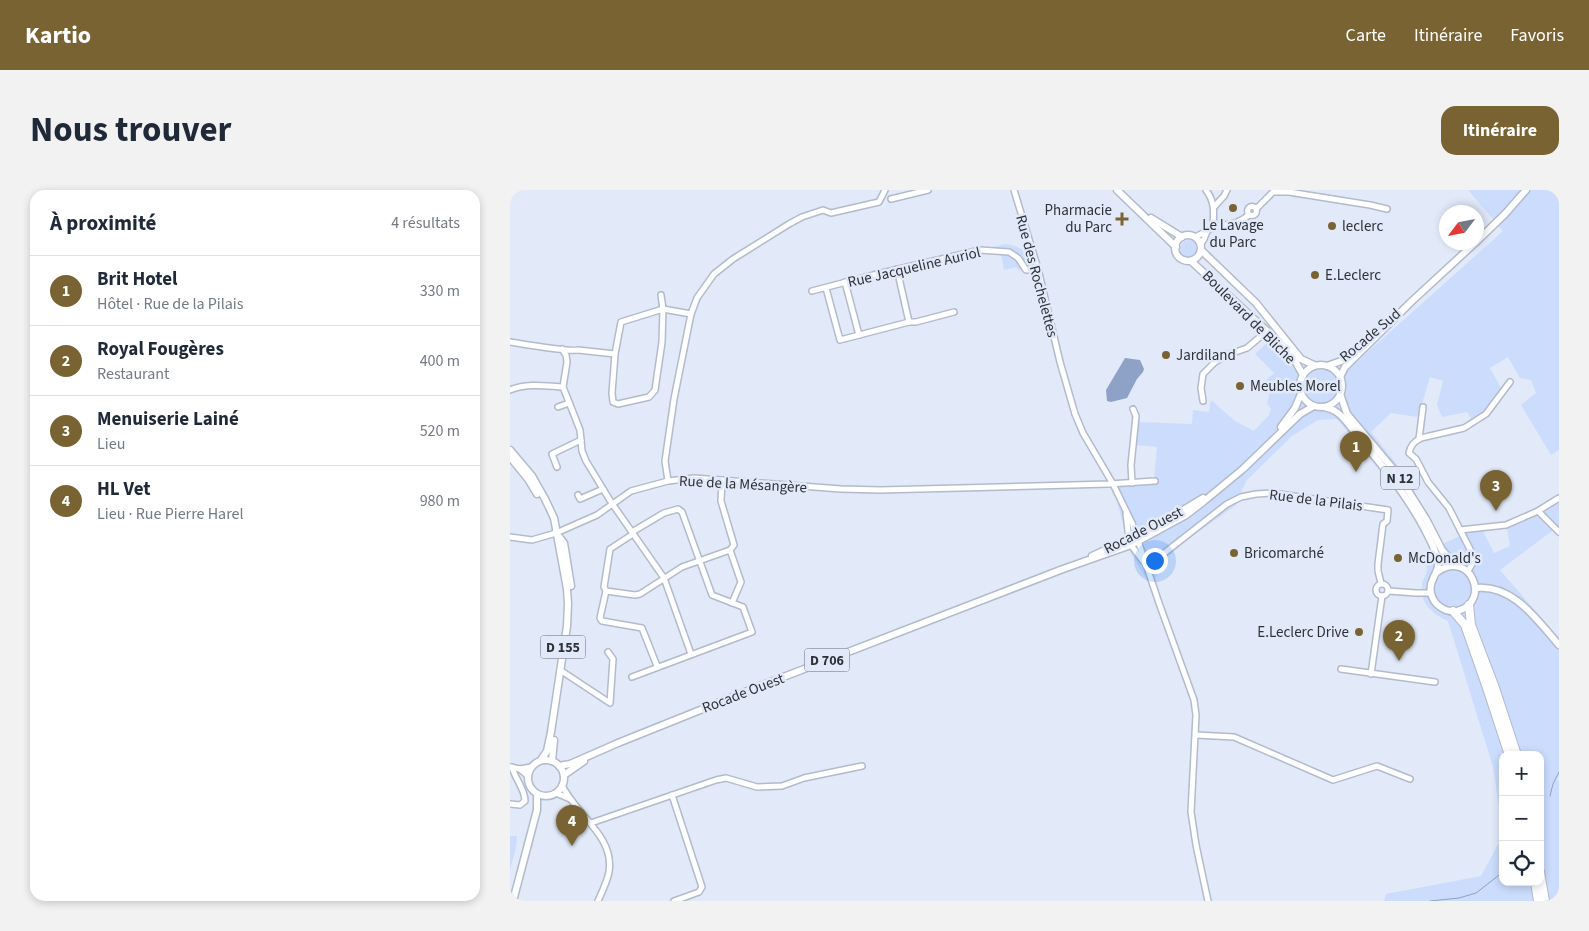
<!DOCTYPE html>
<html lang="fr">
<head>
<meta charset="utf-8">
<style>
	body { margin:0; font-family:"Source Sans 3",sans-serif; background:#f2f2f3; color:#1f2937 }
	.controls { position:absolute; right:15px; bottom:15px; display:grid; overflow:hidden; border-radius:10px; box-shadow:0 2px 8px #0003 }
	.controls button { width:45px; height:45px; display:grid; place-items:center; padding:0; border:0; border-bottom:1px solid #e0e1e3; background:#fff; color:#1f2937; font:25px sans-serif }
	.compass { position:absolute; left:929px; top:15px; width:45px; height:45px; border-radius:50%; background:#fff; box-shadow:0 2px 8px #0003; rotate:238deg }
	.you { position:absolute; left:644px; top:370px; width:18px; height:18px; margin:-12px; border:4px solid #fff; border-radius:50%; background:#1a73e8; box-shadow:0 0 0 8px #1a73e833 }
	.badge { display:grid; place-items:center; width:32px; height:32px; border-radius:50%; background:#7a6333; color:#fff; font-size:16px; font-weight:700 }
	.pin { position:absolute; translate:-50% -41px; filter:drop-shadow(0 1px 2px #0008) }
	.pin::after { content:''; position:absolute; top:26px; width:18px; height:15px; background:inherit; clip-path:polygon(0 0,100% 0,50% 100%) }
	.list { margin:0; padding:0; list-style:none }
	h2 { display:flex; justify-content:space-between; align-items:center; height:65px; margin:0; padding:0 20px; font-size:21px }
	h2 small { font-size:16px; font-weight:400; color:#747a83 }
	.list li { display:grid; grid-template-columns:32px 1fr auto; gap:15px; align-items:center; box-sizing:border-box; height:70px; padding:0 20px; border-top:1px solid #e0e1e3 }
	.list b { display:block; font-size:19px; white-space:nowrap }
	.list p { margin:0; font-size:16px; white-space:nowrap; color:#747a83 }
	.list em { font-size:16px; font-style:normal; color:#747a83 }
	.icon { flex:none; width:28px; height:28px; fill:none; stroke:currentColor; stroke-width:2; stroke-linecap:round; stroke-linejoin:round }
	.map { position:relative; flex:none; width:1049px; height:711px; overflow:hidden; border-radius:15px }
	header { display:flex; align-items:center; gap:30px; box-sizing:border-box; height:70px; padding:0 25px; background:#7a6333; color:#fff }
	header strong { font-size:24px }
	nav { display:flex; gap:28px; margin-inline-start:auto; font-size:18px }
	.intro { display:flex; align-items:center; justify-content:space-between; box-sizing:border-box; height:120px; padding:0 30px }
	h1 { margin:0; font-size:35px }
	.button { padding:12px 22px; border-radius:15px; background:#7a6333; color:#fff; font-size:18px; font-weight:700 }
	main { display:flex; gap:30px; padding:0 30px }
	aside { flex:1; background:#fff; border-radius:15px; box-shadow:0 2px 8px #0003 }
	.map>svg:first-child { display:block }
	.green { fill:#cbdcfd }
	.water { fill:#8ea1c6 }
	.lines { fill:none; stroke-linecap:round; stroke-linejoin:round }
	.stream { stroke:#8ea1c6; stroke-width:1 }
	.minor-casing { stroke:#b3bbca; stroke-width:8 }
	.major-casing { stroke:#b3bbca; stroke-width:9 }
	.highway-casing { stroke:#b3bbca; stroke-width:10 }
	.minor { stroke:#fff; stroke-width:5 }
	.major { stroke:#fff; stroke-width:6 }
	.highway { stroke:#fff; stroke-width:8 }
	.poi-dot { fill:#7a6333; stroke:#e2eafa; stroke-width:2 }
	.labels { text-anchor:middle; stroke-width:5; stroke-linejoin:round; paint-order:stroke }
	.shield { fill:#e2eafa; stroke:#646872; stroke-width:1 }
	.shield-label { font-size:14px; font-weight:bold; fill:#2e3137 }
	.poi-label { font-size:15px; fill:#2e3137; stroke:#e2eafa; text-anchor:start }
	.street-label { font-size:15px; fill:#2e3137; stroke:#e2eafa }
</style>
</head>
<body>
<header>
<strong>Kartio</strong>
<nav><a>Carte</a><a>Itinéraire</a><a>Favoris</a></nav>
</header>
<div class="intro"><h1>Nous trouver</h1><a class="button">Itinéraire</a></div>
<main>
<aside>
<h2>À proximité<small>4 résultats</small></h2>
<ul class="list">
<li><span class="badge">1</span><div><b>Brit Hotel</b><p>Hôtel · Rue de la Pilais</p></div><em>330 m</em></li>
<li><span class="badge">2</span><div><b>Royal Fougères</b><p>Restaurant</p></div><em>400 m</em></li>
<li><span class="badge">3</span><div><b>Menuiserie Lainé</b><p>Lieu</p></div><em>520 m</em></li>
<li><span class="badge">4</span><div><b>HL Vet</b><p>Lieu · Rue Pierre Harel</p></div><em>980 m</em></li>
</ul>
</aside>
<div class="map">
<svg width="1049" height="711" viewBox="0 0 1049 711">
	<rect width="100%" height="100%" fill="#e2eafa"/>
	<g class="green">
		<polygon points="958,0 1049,0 1049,260 1041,265 1011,215 1026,203 1021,190 1010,188 998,167 980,178 991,198 998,198 964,233 957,222 932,227 927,215 933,191 920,187 908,227 881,223 861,242 889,277 877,290 827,229 808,230 782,246 736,291 726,315 675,351 657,368 645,389 639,393 621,364 604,300 624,290 644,289 647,257 625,255 629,232 682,234 683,220 699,222 701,210 725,231 744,241 759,225 761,219 757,214 760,200 754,192 764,183 745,164 760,150 786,181 841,177 993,41"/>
		<circle cx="679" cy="59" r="9"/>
		<path d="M495 54C510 56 519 61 523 75L522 76 518 77 509 67 484 59 483 57Z"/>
		<polygon points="491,63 502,67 512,79 508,80 507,77 494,80"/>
		<path d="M1049 312V347L1042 341 990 380 1049 448V585L1047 589 1049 592V711H874L876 704 971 686 993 645V692H1030V565H993V644L983 577 938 431C922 424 909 413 912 394 913 389 917 384 917 379 917 374 915 368 914 363L956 343 973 341 984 363 1000 356 997 338 1020 329Z"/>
		<polygon points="0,646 7,646 6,658 0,679"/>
	</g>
	<polygon class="water" points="615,168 630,170 634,179 633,182 627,189 617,208 601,212 597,211 596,200"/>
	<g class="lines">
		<g class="stream">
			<polyline points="1040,606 1043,594 1049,582"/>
			<polyline points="920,711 949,708 966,703 993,682"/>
		</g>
		<g class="minor-casing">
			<g id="minor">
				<polyline points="504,0 528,79 550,172 565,224 573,243 603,294 622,333 649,413 684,510 686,525 681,622 686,655 698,711"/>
				<polyline points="381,9 418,0"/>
				<circle cx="742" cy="21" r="4.5"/>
				<polyline points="704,17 714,6 717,0"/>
				<polyline points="746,19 763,2 779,2 860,15 877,19"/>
				<path d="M703 37C720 33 725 36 739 25"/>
				<path d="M685 47 697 41 703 37C704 22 705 12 696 0"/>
				<polyline points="691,54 694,49 697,41"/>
				<polyline points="387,79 399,132 406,132 444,122"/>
				<polyline points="335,92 349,145"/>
				<polyline points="316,98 330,150 399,132"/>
				<polyline points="302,101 363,85 470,60 499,62 508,68 516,80 528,79"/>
				<path d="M0 152C11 154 61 162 68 160L105 164 111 132 153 119 181 124"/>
				<polyline points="52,159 56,165 57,172 53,197 70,240 72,261 76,271 101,312 154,388 181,464"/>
				<polyline points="105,164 102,203 103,212 108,214 139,207 145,200 152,152 153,119 151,105"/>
				<path d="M0 200C18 193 34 196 53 197"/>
				<polyline points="693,211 691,198 693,184 705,172 717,165 737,158 757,141"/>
				<polyline points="48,217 59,213"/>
				<polyline points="909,249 913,217"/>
				<polyline points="47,277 42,264 71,250"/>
				<polyline points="158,291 155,271 164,209 181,124 187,108 204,84 223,69 279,34 292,27 313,20 321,23 369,12 375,0"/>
				<polyline points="622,293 621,275 626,226 623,219"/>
				<polyline points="68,305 70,309 93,299"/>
				<polyline points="1028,321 1049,342"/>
				<polyline points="616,324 619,349 621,355 633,371"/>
				<polyline points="950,340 996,335 1028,321 1049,308"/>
				<polyline points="123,344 100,359 94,397 96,401 90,428 92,431 132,438 147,476"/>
				<polyline points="0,347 22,350 46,343 87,325 121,301 158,291 184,288 331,299 371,300 599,294 645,291"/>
				<polyline points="220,360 231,392 222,413"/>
				<polyline points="635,373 648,368 717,314 731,307 746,304 763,303 878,320 877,331 873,334 868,374 868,381 871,393"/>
				<path d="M958 381 965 369 939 318 918 292 906 269 899 263C900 256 905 251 911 248L954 238 976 224 1000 192"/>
				<circle cx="872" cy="400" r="6"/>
				<polyline points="96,401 125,405 130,404 172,377 220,360 224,355 211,311 212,290"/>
				<polyline points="879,401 906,403 921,403"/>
				<polyline points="831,479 925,492"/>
				<polyline points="50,480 100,513 103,469 98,462"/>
				<polyline points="861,484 872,406"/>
				<polyline points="122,487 242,442 233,417 202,405 172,322 168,319 154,323 122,342"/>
				<polyline points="686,545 724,547 823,590 867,576 900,589"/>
				<polyline points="0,577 10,579 21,577"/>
				<polyline points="10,579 18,586"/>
				<path d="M52 595C65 624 105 646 99 682 97 692 92 702 88 711"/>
				<polyline points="46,603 60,609"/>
				<polyline points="162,605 192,697 189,702 164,711"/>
				<path d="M0 614 10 615 15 611C15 599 5 589 2 577"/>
				<polyline points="81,633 206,590 216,588 247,597 272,596 294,588 352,576"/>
			</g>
		</g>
		<g class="major-casing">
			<g id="major">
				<polyline points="607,0 666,57"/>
				<polyline points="641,28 672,47"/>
				<circle cx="678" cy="58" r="13"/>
				<polyline points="966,52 995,24 1016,0"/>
				<polyline points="691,60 746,113 791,169 804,175"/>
				<polyline points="681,71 769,152 784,169 793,185"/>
				<circle cx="811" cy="196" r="21"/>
				<polyline points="817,176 834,170 848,159"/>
				<polyline points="830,187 835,177 901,112 966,52"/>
				<polyline points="830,204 837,224 889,286 916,329 932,360 946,376"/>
				<path d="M814 217C818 218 822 219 825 221 834 226 841 238 848 246 872 275 895 303 913 336 919 348 927 361 928 375 928 381 925 383 923 389 918 398 921 410 929 416 934 420 941 422 947 421 982 413 961 358 927 382"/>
				<polyline points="771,237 785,218 791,204"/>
				<polyline points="0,260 22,286 35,309 44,328 57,399 58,414 57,436 41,542 37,561 31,570"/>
				<polyline points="0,267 18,289 27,304"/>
				<polyline points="47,344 54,353 61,396"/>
				<polyline points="582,366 645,337 693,308"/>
				<path d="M966 398C1003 394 1027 430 1049 455"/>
				<circle cx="36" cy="588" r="18"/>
				<polyline points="42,571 44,550"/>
				<polyline points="49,576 60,574 108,553 250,496 553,379 621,355 676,325 693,312 733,279 790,224 804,216"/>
				<polyline points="54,585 74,571"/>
				<polyline points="3,711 27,620 27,604"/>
			</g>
		</g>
		<g class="highway-casing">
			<g id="highway">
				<polyline points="959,415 961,435 985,498 1007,565"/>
				<polyline points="943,421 955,435 978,501 999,565"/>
				<polyline points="1030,682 1035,711"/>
				<polyline points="1025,692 1028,711"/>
			</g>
		</g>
		<use href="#minor" class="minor"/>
		<use href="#major" class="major"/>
		<use href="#highway" class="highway"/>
	</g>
	<g class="poi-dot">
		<circle cx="723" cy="18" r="5"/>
		<path d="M609.5 21.5h5v5h5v5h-5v5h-5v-5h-5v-5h5z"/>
		<circle cx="822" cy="36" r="5"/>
		<circle cx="805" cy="85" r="5"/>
		<circle cx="656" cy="165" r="5"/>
		<circle cx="730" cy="196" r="5"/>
		<circle cx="724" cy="363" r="5"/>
		<circle cx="888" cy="368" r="5"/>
		<circle cx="849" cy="442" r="5"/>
	</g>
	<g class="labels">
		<g class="shield">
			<rect x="871" y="276.5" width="38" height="23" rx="4"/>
			<rect x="30.5" y="445.5" width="45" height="23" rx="4"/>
			<rect x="294.5" y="458.5" width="45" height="23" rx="4"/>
		</g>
		<g class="shield-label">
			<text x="890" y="293">N 12</text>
			<text x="53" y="462">D 155</text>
			<text x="317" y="475">D 706</text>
		</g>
		<g class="poi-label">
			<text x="602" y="25" text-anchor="end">Pharmacie<tspan x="602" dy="17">du Parc</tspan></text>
			<text x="723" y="40" text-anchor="middle">Le Lavage<tspan x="723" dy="17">du Parc</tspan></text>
			<text x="832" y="41">leclerc</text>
			<text x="815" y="90">E.Leclerc</text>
			<text x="666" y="170">Jardiland</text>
			<text x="740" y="201">Meubles Morel</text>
			<text x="734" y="368">Bricomarché</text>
			<text x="898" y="373">McDonald's</text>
			<text x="839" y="447" text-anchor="end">E.Leclerc Drive</text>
		</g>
		<g class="street-label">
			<text transform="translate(404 77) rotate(-13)" y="5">Rue Jacqueline Auriol</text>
			<text transform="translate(527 86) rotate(75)" y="5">Rue des Rochelettes</text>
			<text transform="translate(739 127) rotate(45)" y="5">Boulevard de Bliche</text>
			<text transform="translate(860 145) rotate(-40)" y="5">Rocade Sud</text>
			<text transform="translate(233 294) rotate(3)" y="5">Rue de la Mésangère</text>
			<text transform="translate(806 310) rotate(7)" y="5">Rue de la Pilais</text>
			<text transform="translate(633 340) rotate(-27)" y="5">Rocade Ouest</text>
			<text transform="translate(233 503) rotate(-21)" y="5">Rocade Ouest</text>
		</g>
	</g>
</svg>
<div class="controls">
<button>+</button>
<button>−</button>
<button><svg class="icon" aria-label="locate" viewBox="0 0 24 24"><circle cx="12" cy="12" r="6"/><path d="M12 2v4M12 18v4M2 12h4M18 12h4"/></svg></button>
</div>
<svg class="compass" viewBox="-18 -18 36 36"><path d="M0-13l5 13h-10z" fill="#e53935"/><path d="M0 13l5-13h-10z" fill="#747a83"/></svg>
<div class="you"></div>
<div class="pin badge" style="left:846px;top:282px">1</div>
<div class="pin badge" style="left:889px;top:471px">2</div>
<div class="pin badge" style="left:986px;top:321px">3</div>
<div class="pin badge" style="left:62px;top:656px">4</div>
</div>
</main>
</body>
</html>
